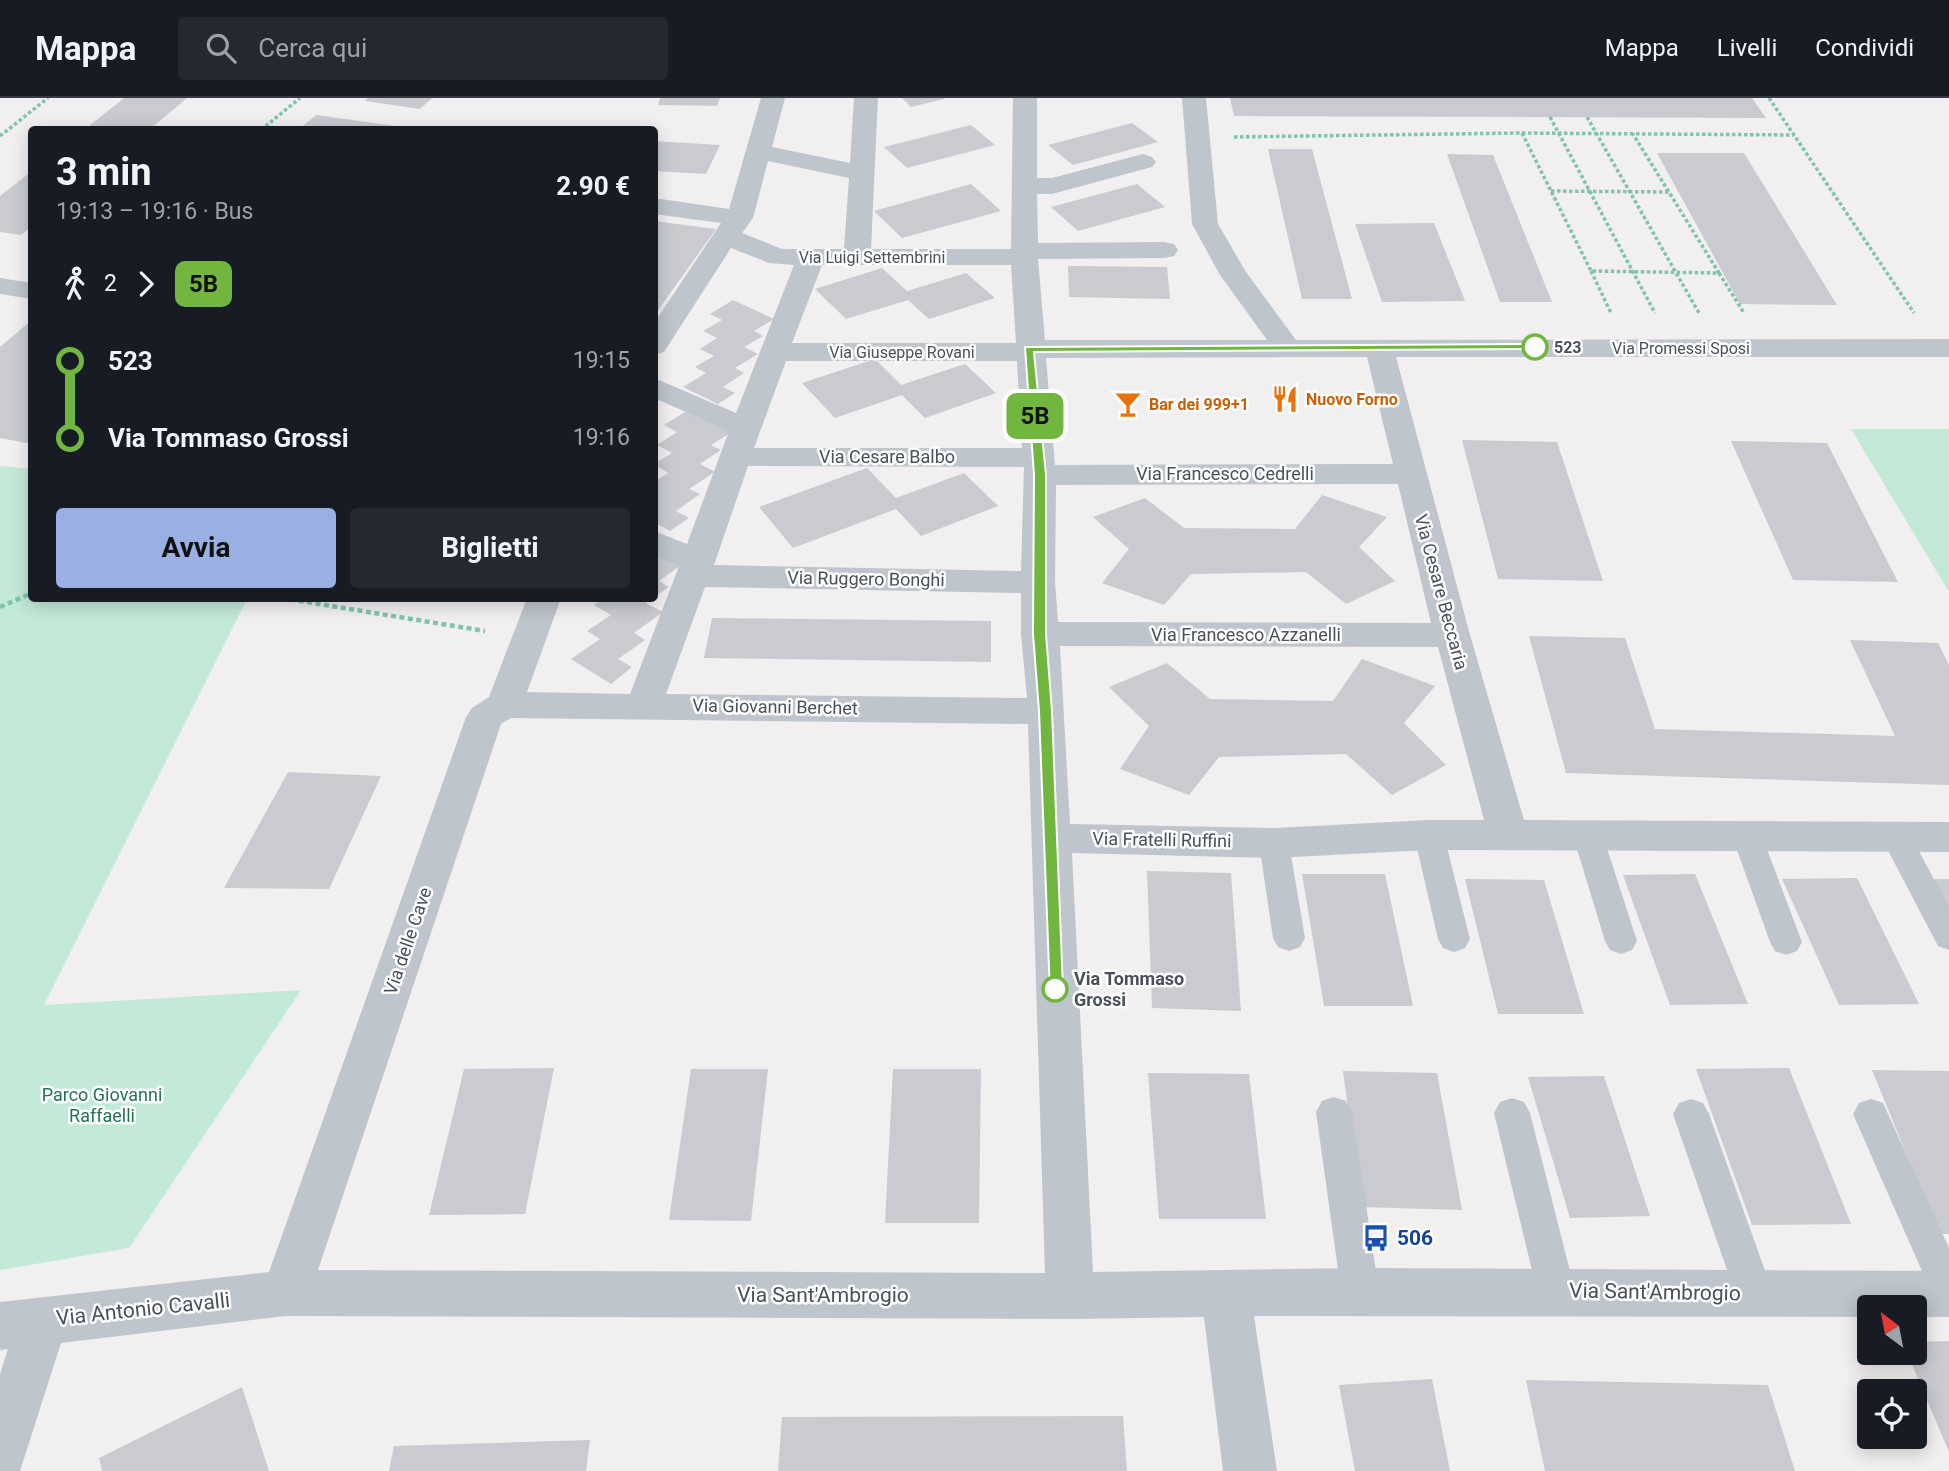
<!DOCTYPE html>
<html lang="it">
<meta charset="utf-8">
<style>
body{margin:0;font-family:Roboto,sans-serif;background:#242831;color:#f1f3f6;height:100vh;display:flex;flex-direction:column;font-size:26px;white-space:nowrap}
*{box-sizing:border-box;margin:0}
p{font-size:23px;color:#9ea1a6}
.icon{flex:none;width:38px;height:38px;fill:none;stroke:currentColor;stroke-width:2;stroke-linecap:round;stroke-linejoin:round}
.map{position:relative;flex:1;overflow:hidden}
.drawer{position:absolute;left:28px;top:28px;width:630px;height:476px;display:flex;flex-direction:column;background:#171b24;border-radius:7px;box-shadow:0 4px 18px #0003}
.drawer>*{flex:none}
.badge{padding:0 14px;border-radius:10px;font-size:24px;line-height:46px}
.needle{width:46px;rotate:328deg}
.controls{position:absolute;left:1857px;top:1197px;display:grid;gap:14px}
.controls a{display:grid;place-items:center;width:70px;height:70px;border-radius:7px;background:#171b24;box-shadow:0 4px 18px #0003;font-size:35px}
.map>.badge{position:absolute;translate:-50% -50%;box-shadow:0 0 0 4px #fff}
.legs{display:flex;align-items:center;gap:10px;height:77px;padding:0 28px;font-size:23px}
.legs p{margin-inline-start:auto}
.overview{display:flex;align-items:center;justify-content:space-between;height:119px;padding:0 28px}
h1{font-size:38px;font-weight:700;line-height:52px}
.primary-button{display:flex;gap:14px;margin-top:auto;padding:14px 28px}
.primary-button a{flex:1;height:80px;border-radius:7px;background:#9ab0e3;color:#111;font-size:28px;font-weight:700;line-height:80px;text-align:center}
.primary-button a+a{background:#242831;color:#f1f3f6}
ul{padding:0 28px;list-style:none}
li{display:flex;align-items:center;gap:24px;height:77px;font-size:26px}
li i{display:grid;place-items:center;width:10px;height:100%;margin:0 9px;background:currentColor}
li i::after{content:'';width:18px;height:18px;margin:-9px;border:5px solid;border-radius:50%;background:#171b24}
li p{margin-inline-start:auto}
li:first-child i{background:linear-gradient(#0000 50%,currentColor 0)}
li:last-child i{background:linear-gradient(currentColor 50%,#0000 0)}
header{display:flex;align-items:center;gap:42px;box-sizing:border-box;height:98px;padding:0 35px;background:#171b24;border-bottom:2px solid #363941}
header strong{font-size:33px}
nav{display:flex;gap:38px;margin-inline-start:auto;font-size:24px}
.search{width:490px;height:63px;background:#242831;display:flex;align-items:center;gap:18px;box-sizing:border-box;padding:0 24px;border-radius:7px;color:#9ea1a6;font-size:26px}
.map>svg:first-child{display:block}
.green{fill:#c3ead7}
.building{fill:#c9cbd1}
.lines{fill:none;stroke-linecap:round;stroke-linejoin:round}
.path-far1{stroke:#7fc4ab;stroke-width:3.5;stroke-dasharray:3.5 2.5;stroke-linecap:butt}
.path{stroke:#7fc4ab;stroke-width:4.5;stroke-dasharray:5 3.5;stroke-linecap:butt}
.lane{fill:#bfc5cc;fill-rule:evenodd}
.street{fill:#bfc5cc;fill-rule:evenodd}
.line-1{fill:#71b73f;stroke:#fff;stroke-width:2}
.stop-1-dot{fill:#fff;stroke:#71b73f;stroke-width:3.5}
.labels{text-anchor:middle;stroke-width:5;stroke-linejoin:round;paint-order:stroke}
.far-street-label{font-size:16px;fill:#49505a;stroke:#fff}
.far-stop-label{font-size:16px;font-weight:bold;fill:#49505a;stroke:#fff;text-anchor:start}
.far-food-label{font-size:16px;font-weight:bold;fill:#c56008;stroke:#fff;text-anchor:start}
.street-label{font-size:18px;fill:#49505a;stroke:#fff}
.stop-label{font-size:18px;font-weight:bold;fill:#49505a;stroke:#fff;text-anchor:start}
.park-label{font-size:18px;fill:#227355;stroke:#fff}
.near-transit-label{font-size:21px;font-weight:bold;fill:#164399;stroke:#fff;text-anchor:start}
.near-street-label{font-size:21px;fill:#49505a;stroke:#fff}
</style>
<header>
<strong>Mappa</strong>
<div class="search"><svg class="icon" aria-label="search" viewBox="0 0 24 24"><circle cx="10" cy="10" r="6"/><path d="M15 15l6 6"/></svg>Cerca qui</div>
<nav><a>Mappa</a><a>Livelli</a><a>Condividi</a></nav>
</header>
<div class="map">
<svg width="1949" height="1373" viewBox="0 0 1949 1373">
<rect width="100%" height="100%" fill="#f1efef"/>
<path class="green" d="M 1851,331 L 1949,331 L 1949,494 Z
M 0,368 L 31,371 L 32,500 L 247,501 L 44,907 L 301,892 L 129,1150 L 0,1172 Z"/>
<path class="building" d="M 124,0 L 187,0 L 149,32 L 84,32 Z
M 368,0 L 432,0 L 420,11 L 365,3 Z
M 660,0 L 720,0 L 717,8 L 658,7 Z
M 902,0 L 944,0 L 944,1 L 911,9 Z
M 1230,0 L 1752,0 L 1766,20 L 1234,18 Z
M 316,17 L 410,30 L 409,32 L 298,32 Z
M 1132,25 L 1158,44 L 1073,67 L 1048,47 Z
M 971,27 L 995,47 L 907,70 L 884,49 Z
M 654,43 L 720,47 L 706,76 L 654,73 Z
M 1268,51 L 1312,51 L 1352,201 L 1302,201 Z
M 1657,55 L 1744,55 L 1837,207 L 1740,206 Z
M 1447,56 L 1493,57 L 1552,204 L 1500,204 Z
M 32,73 L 32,128 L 21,137 L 0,134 L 0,98 Z
M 971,86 L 1001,113 L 902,140 L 874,113 Z
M 1137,86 L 1165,109 L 1078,133 L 1051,109 Z
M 654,123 L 716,131 L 654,218 Z
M 1434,125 L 1465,203 L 1382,204 L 1355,126 Z
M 1068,168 L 1167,169 L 1170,201 L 1069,199 Z
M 882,170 L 907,193 L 966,175 L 995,200 L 929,221 L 908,202 L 846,221 L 815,191 Z
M 733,202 L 774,221 L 754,233 L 763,238 L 744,249 L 758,256 L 735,270 L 744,275 L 723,289 L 735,295 L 718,306 L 683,289 L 706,275 L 695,269 L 714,258 L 700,251 L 717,240 L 703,233 L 722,222 L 710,216 Z
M 27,226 L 32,226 L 32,346 L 0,340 L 0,249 Z
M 875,261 L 901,287 L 965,266 L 996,295 L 925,320 L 902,297 L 835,320 L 802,285 Z
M 690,311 L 734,333 L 711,347 L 721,352 L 700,366 L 715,374 L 689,391 L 700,396 L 676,413 L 689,420 L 670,433 L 654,424 L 654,398 L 658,395 L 654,393 L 654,384 L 668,375 L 654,366 L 672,355 L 657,347 L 677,334 L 664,327 Z
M 1462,342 L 1557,344 L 1603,483 L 1498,481 Z
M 1731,343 L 1827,345 L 1898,484 L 1793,482 Z
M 867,370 L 896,400 L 964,375 L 998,408 L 921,438 L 896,411 L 793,450 L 759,409 Z
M 1322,397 L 1387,419 L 1359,449 L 1395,483 L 1346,506 L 1306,474 L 1191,476 L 1164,507 L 1102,485 L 1129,451 L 1093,419 L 1145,400 L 1184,430 L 1295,431 Z
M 654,449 L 684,465 L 659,483 L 669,489 L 654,499 Z
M 603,500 L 652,500 L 646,505 L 663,514 L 634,535 L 645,542 L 618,561 L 632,569 L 611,586 L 571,561 L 600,541 L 587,533 L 611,517 L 594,507 Z
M 712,520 L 991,523 L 991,564 L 704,560 Z
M 1529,538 L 1625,540 L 1655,631 L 1895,638 L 1850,542 L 1938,545 L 1949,567 L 1949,687 L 1566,675 Z
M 1362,561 L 1435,588 L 1404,625 L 1446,667 L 1392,697 L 1346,656 L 1219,659 L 1189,697 L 1120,671 L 1149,628 L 1109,589 L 1167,565 L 1210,601 L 1333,603 Z
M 288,674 L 381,678 L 329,791 L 224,790 Z
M 1147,773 L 1231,775 L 1241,913 L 1152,910 Z
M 1302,776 L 1385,776 L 1413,908 L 1324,908 Z
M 1695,776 L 1748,906 L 1670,907 L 1623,777 Z
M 1857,780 L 1919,906 L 1839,907 L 1782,781 Z
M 1465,781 L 1544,782 L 1584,916 L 1498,916 Z
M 1930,781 L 1949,781 L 1949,818 Z
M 554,970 L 525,1116 L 429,1117 L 464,971 Z
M 1789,970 L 1851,1126 L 1752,1127 L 1696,971 Z
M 691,971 L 768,971 L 751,1123 L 669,1122 Z
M 893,971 L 981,971 L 979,1125 L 885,1125 Z
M 1872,972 L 1949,973 L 1949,1136 L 1939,1136 Z
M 1343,973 L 1437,975 L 1462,1112 L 1361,1109 Z
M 1148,975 L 1249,976 L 1266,1121 L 1159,1121 Z
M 1604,978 L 1650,1118 L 1570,1120 L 1528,979 Z
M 1949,1243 L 1949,1354 L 1907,1255 L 1914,1255 L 1914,1244 Z
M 1432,1281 L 1450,1373 L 1355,1373 L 1339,1287 Z
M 1526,1282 L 1768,1287 L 1795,1373 L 1545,1373 Z
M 242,1289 L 269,1373 L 102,1373 L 99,1360 Z
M 1123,1318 L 1127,1373 L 778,1373 L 782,1319 Z
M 590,1342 L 586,1373 L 389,1373 L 394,1348 Z"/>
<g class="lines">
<path class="path-far1" d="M 1769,0 L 1914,215
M 1550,19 L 1655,215
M 1587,19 L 1699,215
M 261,32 L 300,0
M 1522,35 L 1591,173 L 1719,175 L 1633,36
M 0,38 L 48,0
M 1234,39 L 1522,35 L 1794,37
M 1551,93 L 1669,94
M 1591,173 L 1611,215
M 1719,175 L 1744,215"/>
<path class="path" d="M 282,500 L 485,533
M 0,509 L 32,495"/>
<path class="lane" d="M 1429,726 L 1440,729 L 1444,737 L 1470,841 L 1465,850 L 1454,854 L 1443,850 L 1438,841 L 1414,737 L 1418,729 Z
M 1588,726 L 1599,730 L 1603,738 L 1637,843 L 1632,852 L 1621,856 L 1610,852 L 1605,843 L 1573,738 L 1577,730 Z
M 1747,726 L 1758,730 L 1762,738 L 1802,844 L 1797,853 L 1786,857 L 1775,853 L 1770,844 L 1732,738 L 1736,730 Z
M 1896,727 L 1907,731 L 1949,809 L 1949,852 L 1938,848 L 1881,739 L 1885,731 Z
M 1274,733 L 1285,737 L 1289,745 L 1305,840 L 1300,849 L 1289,853 L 1278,849 L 1273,840 L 1259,745 L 1263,737 Z
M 1334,999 L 1346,1003 L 1352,1014 L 1379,1193 L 1373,1206 L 1360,1211 L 1347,1206 L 1341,1193 L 1316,1014 L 1322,1003 Z
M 1512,1000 L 1524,1004 L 1530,1015 L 1575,1193 L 1569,1206 L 1556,1211 L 1543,1206 L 1537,1193 L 1494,1015 L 1500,1004 Z
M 1691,1001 L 1703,1005 L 1709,1016 L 1773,1195 L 1767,1208 L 1754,1213 L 1741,1208 L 1735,1195 L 1673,1016 L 1679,1005 Z
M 1871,1001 L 1883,1005 L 1949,1150 L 1949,1210 L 1936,1205 L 1853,1016 L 1859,1005 Z"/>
<path class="street" d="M 761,0 L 785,0 L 772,49 L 850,65 L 854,0 L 878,0 L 871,151 L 1011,151 L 1013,0 L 1037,0 L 1037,80 L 1052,80 L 1143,56 L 1152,59 L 1156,64 L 1152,69 L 1052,96 L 1037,96 L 1038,145 L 1164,144 L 1174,146 L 1178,152 L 1174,158 L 1164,160 L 1038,161 L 1045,242 L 1267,242 L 1220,177 L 1192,126 L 1182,0 L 1206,0 L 1218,126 L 1246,174 L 1296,242 L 1949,241 L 1949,259 L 1396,259 L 1470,537 L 1524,722 L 1949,724 L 1949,754 L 1429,752 L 1274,760 L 1072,755 L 1093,1174 L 1360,1170 L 1949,1173 L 1949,1219 L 1914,1219 L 1914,1209 L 1869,1209 L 1869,1219 L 1254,1218 L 1277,1373 L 1223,1373 L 1204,1219 L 1070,1221 L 286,1218 L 61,1245 L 20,1373 L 0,1373 L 0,1276 L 8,1251 L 0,1252 L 0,1204 L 269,1174 L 466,619 L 472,610 L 489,599 L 527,500 L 561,500 L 527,594 L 630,596 L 679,468 L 654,457 L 654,433 L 687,446 L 729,333 L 654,300 L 654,280 L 736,315 L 794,167 L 769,165 L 731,150 L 664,254 L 654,257 L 654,225 L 721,125 L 654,116 L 654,100 L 729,111 ZM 768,63 L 849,80 L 844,151 L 782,151 L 742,135 L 753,120 ZM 822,167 L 1011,167 L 1016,245 L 792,245 ZM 1367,259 L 1393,366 L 1055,367 L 1046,260 ZM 786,263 L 1017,263 L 1022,350 L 754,350 ZM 748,368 L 1024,369 L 1021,473 L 714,467 ZM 1398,386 L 1431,525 L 1058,524 L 1055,484 L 1056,387 ZM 705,489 L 1021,495 L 1021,536 L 1027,600 L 666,596 ZM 1060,548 L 1438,549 L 1484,722 L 1429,722 L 1274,730 L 1070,726 ZM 511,620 L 1028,626 L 1045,1175 L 318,1172 L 501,626 Z
M 0,180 L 32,185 L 32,201 L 0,196 Z"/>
</g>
<path class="line-1" d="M 1535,246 L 1539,247 L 1539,251 L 1034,254 L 1046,377 L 1046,536 L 1052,613 L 1063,891 L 1061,896 L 1050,896 L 1039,613 L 1033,536 L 1034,377 L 1025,249 Z"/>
<defs>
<symbol id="restaurant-bare" viewBox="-9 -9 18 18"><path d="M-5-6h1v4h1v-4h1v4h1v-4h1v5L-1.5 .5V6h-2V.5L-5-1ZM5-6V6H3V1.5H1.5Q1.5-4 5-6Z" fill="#e8710a" stroke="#fff" stroke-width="2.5" paint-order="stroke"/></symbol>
<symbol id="bar-bare" viewBox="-9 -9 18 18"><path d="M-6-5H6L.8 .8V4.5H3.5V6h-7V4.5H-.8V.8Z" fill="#e8710a" stroke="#fff" stroke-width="2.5" paint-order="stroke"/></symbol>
<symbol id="bus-bare" viewBox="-9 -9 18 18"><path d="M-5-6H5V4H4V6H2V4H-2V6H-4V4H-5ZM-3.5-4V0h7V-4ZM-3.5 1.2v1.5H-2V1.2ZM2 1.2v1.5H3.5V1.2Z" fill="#1a4fb4" stroke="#fff" stroke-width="2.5" paint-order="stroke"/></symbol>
</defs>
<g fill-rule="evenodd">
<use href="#restaurant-bare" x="1266" y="282" width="38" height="38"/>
<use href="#bar-bare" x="1109" y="287" width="38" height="38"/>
<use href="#bus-bare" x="1357" y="1121" width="38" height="38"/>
</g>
<g class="stop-1-dot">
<circle cx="1535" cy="249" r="12"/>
<circle cx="1055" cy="891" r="12"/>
</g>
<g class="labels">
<g class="far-street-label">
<text x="872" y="165">Via Luigi Settembrini</text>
<text x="1681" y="256">Via Promessi Sposi</text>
<text x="902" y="260">Via Giuseppe Rovani</text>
</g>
<g class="far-stop-label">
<text x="1554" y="255">523</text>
</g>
<g class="far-food-label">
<text x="1306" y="307">Nuovo Forno</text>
<text x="1149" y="312">Bar dei 999+1</text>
</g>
<g class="street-label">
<text x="887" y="365">Via Cesare Balbo</text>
<text x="1225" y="382">Via Francesco Cedrelli</text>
<text transform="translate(866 481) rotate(1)" y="6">Via Ruggero Bonghi</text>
<text transform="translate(1441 494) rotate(75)" y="6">Via Cesare Beccaria</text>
<text x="1246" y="543">Via Francesco Azzanelli</text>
<text transform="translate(775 609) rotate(1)" y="6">Via Giovanni Berchet</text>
<text transform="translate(1162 742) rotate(1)" y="6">Via Fratelli Ruffini</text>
<text transform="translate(408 843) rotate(-71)" y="6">Via delle Cave</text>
</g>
<g class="stop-label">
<text x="1074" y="887">Via Tommaso<tspan x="1074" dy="21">Grossi</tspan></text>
</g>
<g class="park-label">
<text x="102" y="1003">Parco Giovanni<tspan x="102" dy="21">Raffaelli</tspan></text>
</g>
<g class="near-transit-label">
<text x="1397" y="1147">506</text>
</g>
<g class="near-street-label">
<text transform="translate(1655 1194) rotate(1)" y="7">Via Sant'Ambrogio</text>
<text x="823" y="1204">Via Sant'Ambrogio</text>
<text transform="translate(143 1211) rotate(-6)" y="7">Via Antonio Cavalli</text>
</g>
</g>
</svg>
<div class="controls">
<a><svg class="needle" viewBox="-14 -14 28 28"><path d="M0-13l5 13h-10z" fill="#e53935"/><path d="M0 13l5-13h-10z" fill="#9ea1a6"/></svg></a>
<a><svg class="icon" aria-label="locate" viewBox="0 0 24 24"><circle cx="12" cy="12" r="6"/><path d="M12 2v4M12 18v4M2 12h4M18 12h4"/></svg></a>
</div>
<b class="badge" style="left:1035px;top:318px;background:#71b73f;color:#111">5B</b>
<section class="drawer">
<div class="overview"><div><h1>3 min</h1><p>19:13 – 19:16 · Bus</p></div><b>2.90 €</b></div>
<div class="legs"><svg class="icon" aria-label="walk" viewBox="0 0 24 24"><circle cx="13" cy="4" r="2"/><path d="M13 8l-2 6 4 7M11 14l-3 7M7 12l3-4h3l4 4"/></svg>2<svg class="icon" aria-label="forward" viewBox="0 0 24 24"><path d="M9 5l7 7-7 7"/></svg><b class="badge" style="background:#71b73f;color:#111">5B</b></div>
<ul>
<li><i style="color:#71b73f"></i><b>523</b><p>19:15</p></li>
<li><i style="color:#71b73f"></i><b>Via Tommaso Grossi</b><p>19:16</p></li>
</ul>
<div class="primary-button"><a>Avvia</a><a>Biglietti</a></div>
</section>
</div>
